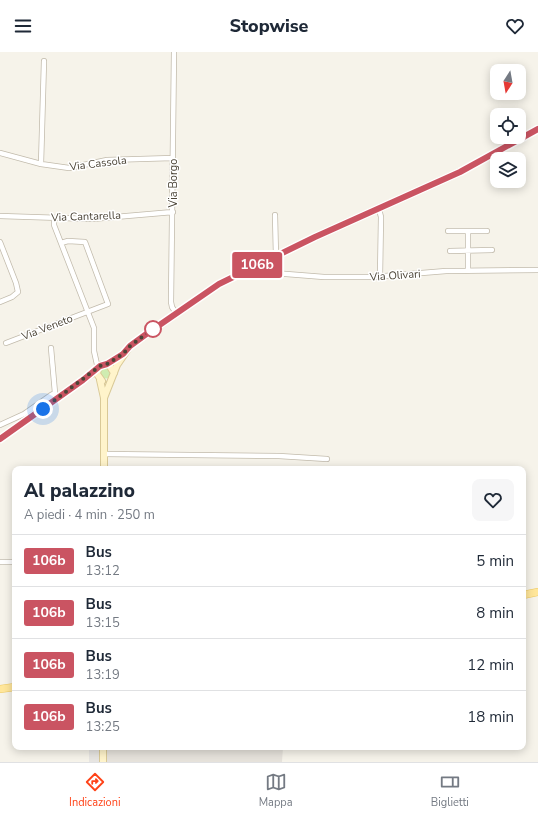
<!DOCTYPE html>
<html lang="it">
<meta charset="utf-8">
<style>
body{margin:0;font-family:"Nunito Sans",sans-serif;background:#f6f6f7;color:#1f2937;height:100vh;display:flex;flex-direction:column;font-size:15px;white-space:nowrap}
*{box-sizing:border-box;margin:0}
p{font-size:13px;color:#747a83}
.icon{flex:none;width:22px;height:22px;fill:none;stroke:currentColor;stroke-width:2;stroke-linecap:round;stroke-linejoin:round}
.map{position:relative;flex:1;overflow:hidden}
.sheet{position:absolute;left:12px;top:414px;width:514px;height:284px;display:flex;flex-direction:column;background:#fff;border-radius:8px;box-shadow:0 2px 10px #0003}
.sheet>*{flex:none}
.badge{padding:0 8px;border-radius:3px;font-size:14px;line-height:26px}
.needle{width:26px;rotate:191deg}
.tools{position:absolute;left:490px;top:12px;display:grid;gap:8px}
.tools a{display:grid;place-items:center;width:36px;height:36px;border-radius:8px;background:#fff;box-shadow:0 2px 10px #0003;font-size:20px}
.you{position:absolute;width:20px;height:20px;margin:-10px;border:3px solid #fff;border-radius:50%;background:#1a73e8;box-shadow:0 0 0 6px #1a73e833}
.map>.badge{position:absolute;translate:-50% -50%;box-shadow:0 0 0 2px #fff}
.round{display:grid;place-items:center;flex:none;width:42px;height:42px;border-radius:8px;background:#f6f6f7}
.overview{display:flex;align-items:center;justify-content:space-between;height:68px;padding:0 12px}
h1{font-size:19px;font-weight:800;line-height:30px}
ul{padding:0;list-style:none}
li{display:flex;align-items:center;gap:12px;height:52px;padding:0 12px;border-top:1px solid #e0e1e3}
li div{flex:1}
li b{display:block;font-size:15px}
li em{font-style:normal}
li .badge{min-width:44px;font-weight:700;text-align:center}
header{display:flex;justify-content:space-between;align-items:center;height:52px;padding:0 12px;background:#fff;font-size:18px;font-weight:800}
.tabs{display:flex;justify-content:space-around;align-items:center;height:56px;border-top:1px solid #e0e1e3;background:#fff;font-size:11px;color:#747a83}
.tabs a{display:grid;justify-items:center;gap:2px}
.tabs .current{color:#ff4318}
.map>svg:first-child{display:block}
.industrial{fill:#e6e2db}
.green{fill:#cfecb1}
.parking{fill:#e7e5e2}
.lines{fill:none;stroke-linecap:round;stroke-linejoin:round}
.street-casing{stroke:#c2bbac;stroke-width:6}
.secondary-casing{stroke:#d9c997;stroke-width:8}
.primary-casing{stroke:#ecc862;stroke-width:8}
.street{stroke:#fff;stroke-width:4.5}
.secondary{stroke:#fff4cb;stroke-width:6}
.primary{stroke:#ffe69a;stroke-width:7}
.line-casing{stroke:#fff;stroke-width:9}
.line{stroke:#ca5462;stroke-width:6}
.walk{stroke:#4b4437;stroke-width:4;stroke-dasharray:0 7.2}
.stop-dot{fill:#fff;stroke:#ca5462;stroke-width:2}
.labels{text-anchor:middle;stroke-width:3;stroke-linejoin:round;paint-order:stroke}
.street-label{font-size:11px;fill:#4b4437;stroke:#fff}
</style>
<header><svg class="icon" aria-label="menu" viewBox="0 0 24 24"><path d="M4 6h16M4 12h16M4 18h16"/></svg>Stopwise<svg class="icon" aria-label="heart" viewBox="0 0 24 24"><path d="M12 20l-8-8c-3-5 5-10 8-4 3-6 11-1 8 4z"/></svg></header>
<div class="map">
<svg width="538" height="710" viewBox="0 0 538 710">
<rect width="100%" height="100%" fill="#f6f3ea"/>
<path class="industrial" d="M 106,695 L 283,695 L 282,710 L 106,710 Z"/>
<path class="green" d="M100.5 321a5.5 5.5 0 1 1 11 0a5.5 5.5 0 1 1-11 0Z"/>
<path class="parking" d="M 89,695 L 100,695 L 101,710 L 89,710 Z"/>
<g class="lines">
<defs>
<path id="street" d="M 174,0 L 171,250 L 172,255 L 176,261
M 0,101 L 41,112 L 69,116 L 107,108 L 173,106
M 41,112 L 44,9
M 379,157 L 381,165 L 380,225
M 275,163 L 276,204
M 0,164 L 92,167 L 173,160
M 54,166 L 54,173 L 94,276 L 94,299 L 98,317
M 448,179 L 487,179
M 468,179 L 468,218
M 0,190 L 16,231 L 18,240 L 12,245 L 0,250
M 450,199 L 492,198
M 255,214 L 261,220 L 324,225 L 373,225 L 446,219 L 538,218
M 6,291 L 108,252 L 85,190 L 68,189 L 61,191
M 51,296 L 55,341
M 0,373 L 24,362 L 51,343 L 55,341 L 58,346
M 104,402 L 279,404 L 327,407
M 0,510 L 15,510"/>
<path id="secondary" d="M 107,312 L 123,302
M 100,328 L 104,346 L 104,417
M 102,329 L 97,322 L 98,317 L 101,313 L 109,313 L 114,321
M 104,346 L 117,313 L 130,294 L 219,232 L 315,185 L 460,120 L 538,77
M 0,387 L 97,318
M 103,695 L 103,710"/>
<path id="primary" d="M 523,543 L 538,540
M 0,637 L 15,635"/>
</defs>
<use href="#street" class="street-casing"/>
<use href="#secondary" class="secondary-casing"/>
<use href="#primary" class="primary-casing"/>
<use href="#street" class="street"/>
<use href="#secondary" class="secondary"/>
<use href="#primary" class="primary"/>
</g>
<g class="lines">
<defs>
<path id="line" d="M 0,387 L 83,328 L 100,314 L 107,312 L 123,302 L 130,294 L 145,283 L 219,232 L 315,185 L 460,120 L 538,77"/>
</defs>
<use href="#line" class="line-casing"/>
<use href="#line" class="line"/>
<path class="walk" d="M 43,357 L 100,314 L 107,312 L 123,302 L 130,294 L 153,277"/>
</g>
<circle class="stop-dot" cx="153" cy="277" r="8"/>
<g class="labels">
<g class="street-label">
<text transform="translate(98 111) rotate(-7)" y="4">Via Cassola</text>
<text transform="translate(173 131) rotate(-90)" y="4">Via Borgo</text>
<text transform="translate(86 164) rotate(-2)" y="4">Via Cantarella</text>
<text transform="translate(395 223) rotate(-4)" y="4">Via Olivari</text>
<text transform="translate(47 275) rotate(-21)" y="4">Via Veneto</text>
</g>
</g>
</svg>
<div class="tools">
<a><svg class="needle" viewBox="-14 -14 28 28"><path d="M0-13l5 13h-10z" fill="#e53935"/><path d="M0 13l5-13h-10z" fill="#747a83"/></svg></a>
<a><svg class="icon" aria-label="locate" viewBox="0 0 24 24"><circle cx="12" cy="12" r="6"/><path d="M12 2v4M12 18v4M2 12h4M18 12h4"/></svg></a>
<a><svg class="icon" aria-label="layers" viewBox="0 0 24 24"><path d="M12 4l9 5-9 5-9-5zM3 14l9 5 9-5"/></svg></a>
</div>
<div class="you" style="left:43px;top:357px"></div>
<b class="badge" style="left:257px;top:213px;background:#ca5462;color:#fff">106b</b>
<section class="sheet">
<div class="overview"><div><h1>Al palazzino</h1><p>A piedi · 4 min · 250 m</p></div><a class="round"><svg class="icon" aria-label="heart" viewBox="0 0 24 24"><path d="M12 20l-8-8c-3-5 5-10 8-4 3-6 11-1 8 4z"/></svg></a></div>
<ul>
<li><span class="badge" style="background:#ca5462;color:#fff">106b</span><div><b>Bus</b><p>13:12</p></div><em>5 min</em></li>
<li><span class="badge" style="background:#ca5462;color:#fff">106b</span><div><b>Bus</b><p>13:15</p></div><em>8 min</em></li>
<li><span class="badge" style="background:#ca5462;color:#fff">106b</span><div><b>Bus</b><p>13:19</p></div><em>12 min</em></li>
<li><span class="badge" style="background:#ca5462;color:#fff">106b</span><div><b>Bus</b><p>13:25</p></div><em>18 min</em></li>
</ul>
</section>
</div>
<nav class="tabs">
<a class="current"><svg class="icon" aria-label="directions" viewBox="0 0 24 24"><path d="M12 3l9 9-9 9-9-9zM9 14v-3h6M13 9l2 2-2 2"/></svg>Indicazioni</a>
<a><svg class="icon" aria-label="map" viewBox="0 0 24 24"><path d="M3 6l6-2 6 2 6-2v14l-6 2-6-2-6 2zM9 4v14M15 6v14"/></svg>Mappa</a>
<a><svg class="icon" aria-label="tickets" viewBox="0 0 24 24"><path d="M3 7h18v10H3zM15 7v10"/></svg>Biglietti</a>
</nav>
